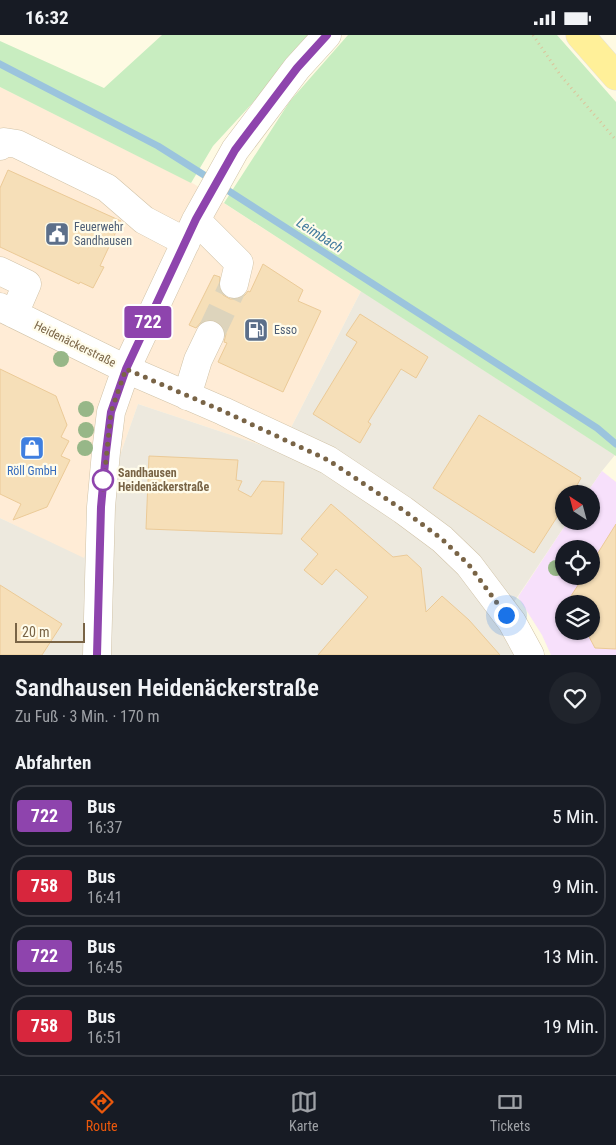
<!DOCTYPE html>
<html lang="de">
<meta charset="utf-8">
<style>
body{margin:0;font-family:"Roboto Condensed",sans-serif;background:#20242c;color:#f1f3f6;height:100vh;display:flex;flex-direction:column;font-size:19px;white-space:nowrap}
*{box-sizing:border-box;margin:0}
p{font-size:16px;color:#9ea1a6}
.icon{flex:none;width:28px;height:28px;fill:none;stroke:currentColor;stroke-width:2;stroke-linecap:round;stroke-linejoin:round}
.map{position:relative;height:620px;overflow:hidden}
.panel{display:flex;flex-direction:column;background:#171b24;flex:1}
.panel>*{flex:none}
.badge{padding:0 10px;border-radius:4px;font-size:18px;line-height:32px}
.needle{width:32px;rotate:324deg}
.controls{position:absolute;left:555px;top:450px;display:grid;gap:10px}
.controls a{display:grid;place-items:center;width:45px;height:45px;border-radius:50%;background:#171b24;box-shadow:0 1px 4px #0004;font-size:25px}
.scale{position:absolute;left:15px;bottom:12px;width:70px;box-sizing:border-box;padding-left:5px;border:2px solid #796446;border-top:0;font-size:14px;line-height:18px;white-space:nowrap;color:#796446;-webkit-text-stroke:4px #fffceb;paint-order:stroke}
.you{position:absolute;width:25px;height:25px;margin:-12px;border:4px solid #fff;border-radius:50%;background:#1a73e8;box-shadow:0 0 0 8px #1a73e833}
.map>.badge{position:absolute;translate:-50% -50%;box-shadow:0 0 0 2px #fff}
h2{padding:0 15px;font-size:19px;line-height:45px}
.round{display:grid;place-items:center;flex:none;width:52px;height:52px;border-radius:26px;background:#20242c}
.head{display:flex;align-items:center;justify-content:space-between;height:85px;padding:0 15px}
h1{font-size:24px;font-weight:600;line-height:38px}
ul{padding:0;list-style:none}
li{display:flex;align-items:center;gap:15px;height:62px;margin:0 10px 8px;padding:0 5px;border:2px solid #363941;border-radius:20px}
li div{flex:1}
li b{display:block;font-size:19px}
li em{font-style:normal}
li .badge{min-width:55px;font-weight:700;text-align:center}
.status{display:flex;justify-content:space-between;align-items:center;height:35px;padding:0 25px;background:#171b24;direction:ltr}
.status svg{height:14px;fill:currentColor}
.tab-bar{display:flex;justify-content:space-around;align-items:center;height:70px;border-top:1px solid #363941;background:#171b24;font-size:14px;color:#9ea1a6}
.tab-bar a{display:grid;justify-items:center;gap:2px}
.tab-bar .selected{color:#ea580c}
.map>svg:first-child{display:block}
.commercial{fill:#ffecd6}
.industrial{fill:#ede9de}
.education{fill:#f7e0fb;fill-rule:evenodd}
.green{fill:#c8edc0}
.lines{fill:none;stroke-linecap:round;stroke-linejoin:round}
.stream{stroke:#9bc4dd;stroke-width:7}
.building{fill:#f6dfb8;stroke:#ebca97}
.minor-tunnel{stroke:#ddd4bc;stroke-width:28;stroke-dasharray:28 14;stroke-linecap:butt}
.minor-casing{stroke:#d1c3a8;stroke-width:29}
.major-casing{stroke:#e4e0da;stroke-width:29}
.path{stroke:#dcc39b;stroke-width:3;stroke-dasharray:1 4;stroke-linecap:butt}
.minor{stroke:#fff;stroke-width:28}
.major{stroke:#fff099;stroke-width:28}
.tree{fill:#97b788}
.line-casing{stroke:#fff;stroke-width:11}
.line{stroke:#8e44ad;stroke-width:8}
.walk{stroke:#796446;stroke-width:5;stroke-dasharray:0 9}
.stop-dot{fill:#fff;stroke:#8e44ad;stroke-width:2.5}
.labels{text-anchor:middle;stroke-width:4.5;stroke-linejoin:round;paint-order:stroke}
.service-label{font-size:12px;fill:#4e5e75;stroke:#fffceb;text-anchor:start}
.street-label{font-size:12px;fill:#796446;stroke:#fffceb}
.shop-label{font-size:12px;fill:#366cbe;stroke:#fffceb}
.stop-label{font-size:12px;font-weight:bold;fill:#796446;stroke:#fffceb;text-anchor:start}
.water-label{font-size:14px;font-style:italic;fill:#427a9e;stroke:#fffceb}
</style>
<div class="status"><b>16:32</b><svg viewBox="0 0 49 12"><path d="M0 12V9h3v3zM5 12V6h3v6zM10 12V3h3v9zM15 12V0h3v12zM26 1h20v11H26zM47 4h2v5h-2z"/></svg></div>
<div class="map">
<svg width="616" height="620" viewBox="0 0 616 620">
<rect width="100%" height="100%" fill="#fefae3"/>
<path class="commercial" d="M 0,52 L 194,149 L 361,256 L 279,416 L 138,369 L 84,524 L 0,483 Z"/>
<path class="industrial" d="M 361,256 L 615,420 L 602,436 L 586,459 L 564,459 L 564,486 L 568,486 L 506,579 L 530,620 L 0,620 L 0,483 L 84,523 L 138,369 L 279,416 Z"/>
<path class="education" d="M 602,436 L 616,447 L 616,620 L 551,620 L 542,600 L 518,562 L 568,486 L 591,486 L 591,459 L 586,459 ZM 564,514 L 591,514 L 591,541 L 564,541 ZM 564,569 L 591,569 L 591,596 L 564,596 Z"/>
<path class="green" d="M 162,0 L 315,0 L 213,111 L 191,148 L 0,52 L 0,6 L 104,53 Z
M 348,0 L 557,0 L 616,67 L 616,421 L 224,168 L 290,66 Z"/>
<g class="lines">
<path class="stream" d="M 0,29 L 158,111 L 212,145
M 221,151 L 597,393 L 616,409"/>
</g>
<path class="building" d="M 8,135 L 121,186 L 100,231 L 104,232 L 93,253 L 80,247 L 79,249 L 0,212 L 0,153 Z
M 263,229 L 303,255 L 298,266 L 321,276 L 283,357 L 218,327 L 227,308 L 224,307 L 226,299 L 223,292 L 217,286 L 208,285 L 201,287 L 196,293 L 189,290 L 214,240 L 220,242 L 219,253 L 223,260 L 230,264 L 238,264 L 245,260 L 248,256 L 250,257 Z
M 360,279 L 428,322 L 416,343 L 401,334 L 368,387 L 371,389 L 360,408 L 313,379 L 357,307 L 346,300 Z
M 0,334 L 56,361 L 67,390 L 61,402 L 69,406 L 61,421 L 70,425 L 47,472 L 13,485 L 21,469 L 0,459 Z
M 479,380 L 581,443 L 572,459 L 564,459 L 564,471 L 534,518 L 433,453 Z
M 149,421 L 238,425 L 236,445 L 242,446 L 238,455 L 251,462 L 262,446 L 284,447 L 282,499 L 146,494 Z
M 331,469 L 393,522 L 407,520 L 421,533 L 426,577 L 442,561 L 469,585 L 500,620 L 318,620 L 368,562 L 336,534 L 322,550 L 304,535 L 318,519 L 301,504 Z
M 616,489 L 616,614 L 595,613 L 586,596 L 591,596 L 591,569 L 572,569 L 569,564 L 584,541 L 591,541 L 591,529 Z
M 0,550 L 62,589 L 42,620 L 0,620 Z"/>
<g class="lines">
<path class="minor-tunnel" d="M 210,300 L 234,249"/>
<defs>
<path id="minor" d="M 0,111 L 4,107 L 17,109 L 107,153 L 144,185 L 186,207
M 196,185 L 239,228 L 234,249
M 0,236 L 27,249 L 14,279
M 0,272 L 126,334 L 223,376 L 328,425 L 403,475 L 442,504 L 469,530 L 512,587 L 530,620
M 187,361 L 198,325 L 210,300
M 97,620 L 101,472 L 106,417 L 111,377 L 126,334 L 196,185 L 235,115 L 297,33 L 327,0"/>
<path id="major" d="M 580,0 L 616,41"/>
</defs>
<use href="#minor" class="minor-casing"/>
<use href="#major" class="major-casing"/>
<path class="path" d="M 533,0 L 561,41 L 616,105"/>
<use href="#minor" class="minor"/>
<use href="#major" class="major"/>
</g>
<g class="tree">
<circle cx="61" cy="324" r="8"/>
<circle cx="86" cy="374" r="8"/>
<circle cx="86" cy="395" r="8"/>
<circle cx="85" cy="413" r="8"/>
<circle cx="556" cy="533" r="8"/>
</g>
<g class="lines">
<defs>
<path id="line" d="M 97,620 L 101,472 L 106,417 L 111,377 L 126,334 L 196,184 L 235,115 L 297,33 L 327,0"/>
</defs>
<use href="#line" class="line-casing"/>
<use href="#line" class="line"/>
<path class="walk" d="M 103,445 L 103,454 L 111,377 L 126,334 L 223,376 L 328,425 L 403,475 L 442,504 L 469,530 L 506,580"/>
</g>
<defs>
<symbol id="civic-square" viewBox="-11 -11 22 22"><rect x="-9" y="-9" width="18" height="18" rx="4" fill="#5c6f8a" stroke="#fffceb"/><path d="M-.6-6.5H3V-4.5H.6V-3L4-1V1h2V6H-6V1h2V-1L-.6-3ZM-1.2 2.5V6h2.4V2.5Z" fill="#fff"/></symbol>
<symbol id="fuel-square" viewBox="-11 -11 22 22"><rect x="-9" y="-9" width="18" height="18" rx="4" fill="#5c6f8a" stroke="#fffceb"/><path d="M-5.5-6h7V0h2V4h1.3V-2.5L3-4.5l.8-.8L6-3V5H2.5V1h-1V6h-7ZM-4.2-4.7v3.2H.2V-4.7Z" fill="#fff"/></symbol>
<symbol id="shop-square" viewBox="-11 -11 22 22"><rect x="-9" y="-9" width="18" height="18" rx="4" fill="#3f7fe0" stroke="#fffceb"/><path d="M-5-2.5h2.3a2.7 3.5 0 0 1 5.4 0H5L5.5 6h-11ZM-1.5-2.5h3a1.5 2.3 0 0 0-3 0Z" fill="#fff"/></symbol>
</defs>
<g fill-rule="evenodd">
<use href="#civic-square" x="43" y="185" width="28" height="28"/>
<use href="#fuel-square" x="242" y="281" width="28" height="28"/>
<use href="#shop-square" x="18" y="399" width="28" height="28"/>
</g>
<circle class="stop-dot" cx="103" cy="445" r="10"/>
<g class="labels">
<g class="service-label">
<text x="74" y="196">Feuerwehr<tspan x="74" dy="14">Sandhausen</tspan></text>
<text x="274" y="299">Esso</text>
</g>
<g class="street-label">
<text transform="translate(75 309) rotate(26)" y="4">Heidenäckerstraße</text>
</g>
<g class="shop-label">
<text x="32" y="440">Röll GmbH</text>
</g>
<g class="stop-label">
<text x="118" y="442">Sandhausen<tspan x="118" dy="14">Heidenäckerstraße</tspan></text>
</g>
<g class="water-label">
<text transform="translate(320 200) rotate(33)" y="5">Leimbach</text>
</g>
</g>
</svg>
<div class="controls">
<a><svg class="needle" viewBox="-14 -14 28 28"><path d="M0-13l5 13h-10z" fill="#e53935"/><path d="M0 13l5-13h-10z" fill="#9ea1a6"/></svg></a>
<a><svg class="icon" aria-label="locate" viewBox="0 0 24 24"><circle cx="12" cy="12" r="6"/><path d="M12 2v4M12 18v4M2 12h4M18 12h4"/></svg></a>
<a><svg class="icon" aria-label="layers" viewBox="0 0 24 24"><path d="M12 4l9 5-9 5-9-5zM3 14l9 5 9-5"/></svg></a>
</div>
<div class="scale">20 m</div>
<div class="you" style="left:506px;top:580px"></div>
<b class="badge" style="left:148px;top:287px;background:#8e44ad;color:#fff">722</b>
</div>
<section class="panel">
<div class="head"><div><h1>Sandhausen Heidenäckerstraße</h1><p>Zu Fuß · 3 Min. · 170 m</p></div><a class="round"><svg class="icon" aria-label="heart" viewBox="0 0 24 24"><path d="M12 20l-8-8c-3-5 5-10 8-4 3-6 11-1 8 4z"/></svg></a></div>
<h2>Abfahrten</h2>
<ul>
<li><span class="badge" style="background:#8e44ad;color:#fff">722</span><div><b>Bus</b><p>16:37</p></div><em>5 Min.</em></li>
<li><span class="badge" style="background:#d7263d;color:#fff">758</span><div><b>Bus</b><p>16:41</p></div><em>9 Min.</em></li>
<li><span class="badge" style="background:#8e44ad;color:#fff">722</span><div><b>Bus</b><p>16:45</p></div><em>13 Min.</em></li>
<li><span class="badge" style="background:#d7263d;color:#fff">758</span><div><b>Bus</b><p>16:51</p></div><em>19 Min.</em></li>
</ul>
</section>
<nav class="tab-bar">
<a class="selected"><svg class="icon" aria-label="directions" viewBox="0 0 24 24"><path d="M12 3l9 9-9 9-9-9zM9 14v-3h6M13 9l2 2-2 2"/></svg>Route</a>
<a><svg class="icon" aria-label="map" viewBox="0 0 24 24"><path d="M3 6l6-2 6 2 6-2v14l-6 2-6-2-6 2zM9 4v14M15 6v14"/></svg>Karte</a>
<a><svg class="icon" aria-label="tickets" viewBox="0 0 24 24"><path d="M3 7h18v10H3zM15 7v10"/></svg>Tickets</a>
</nav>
